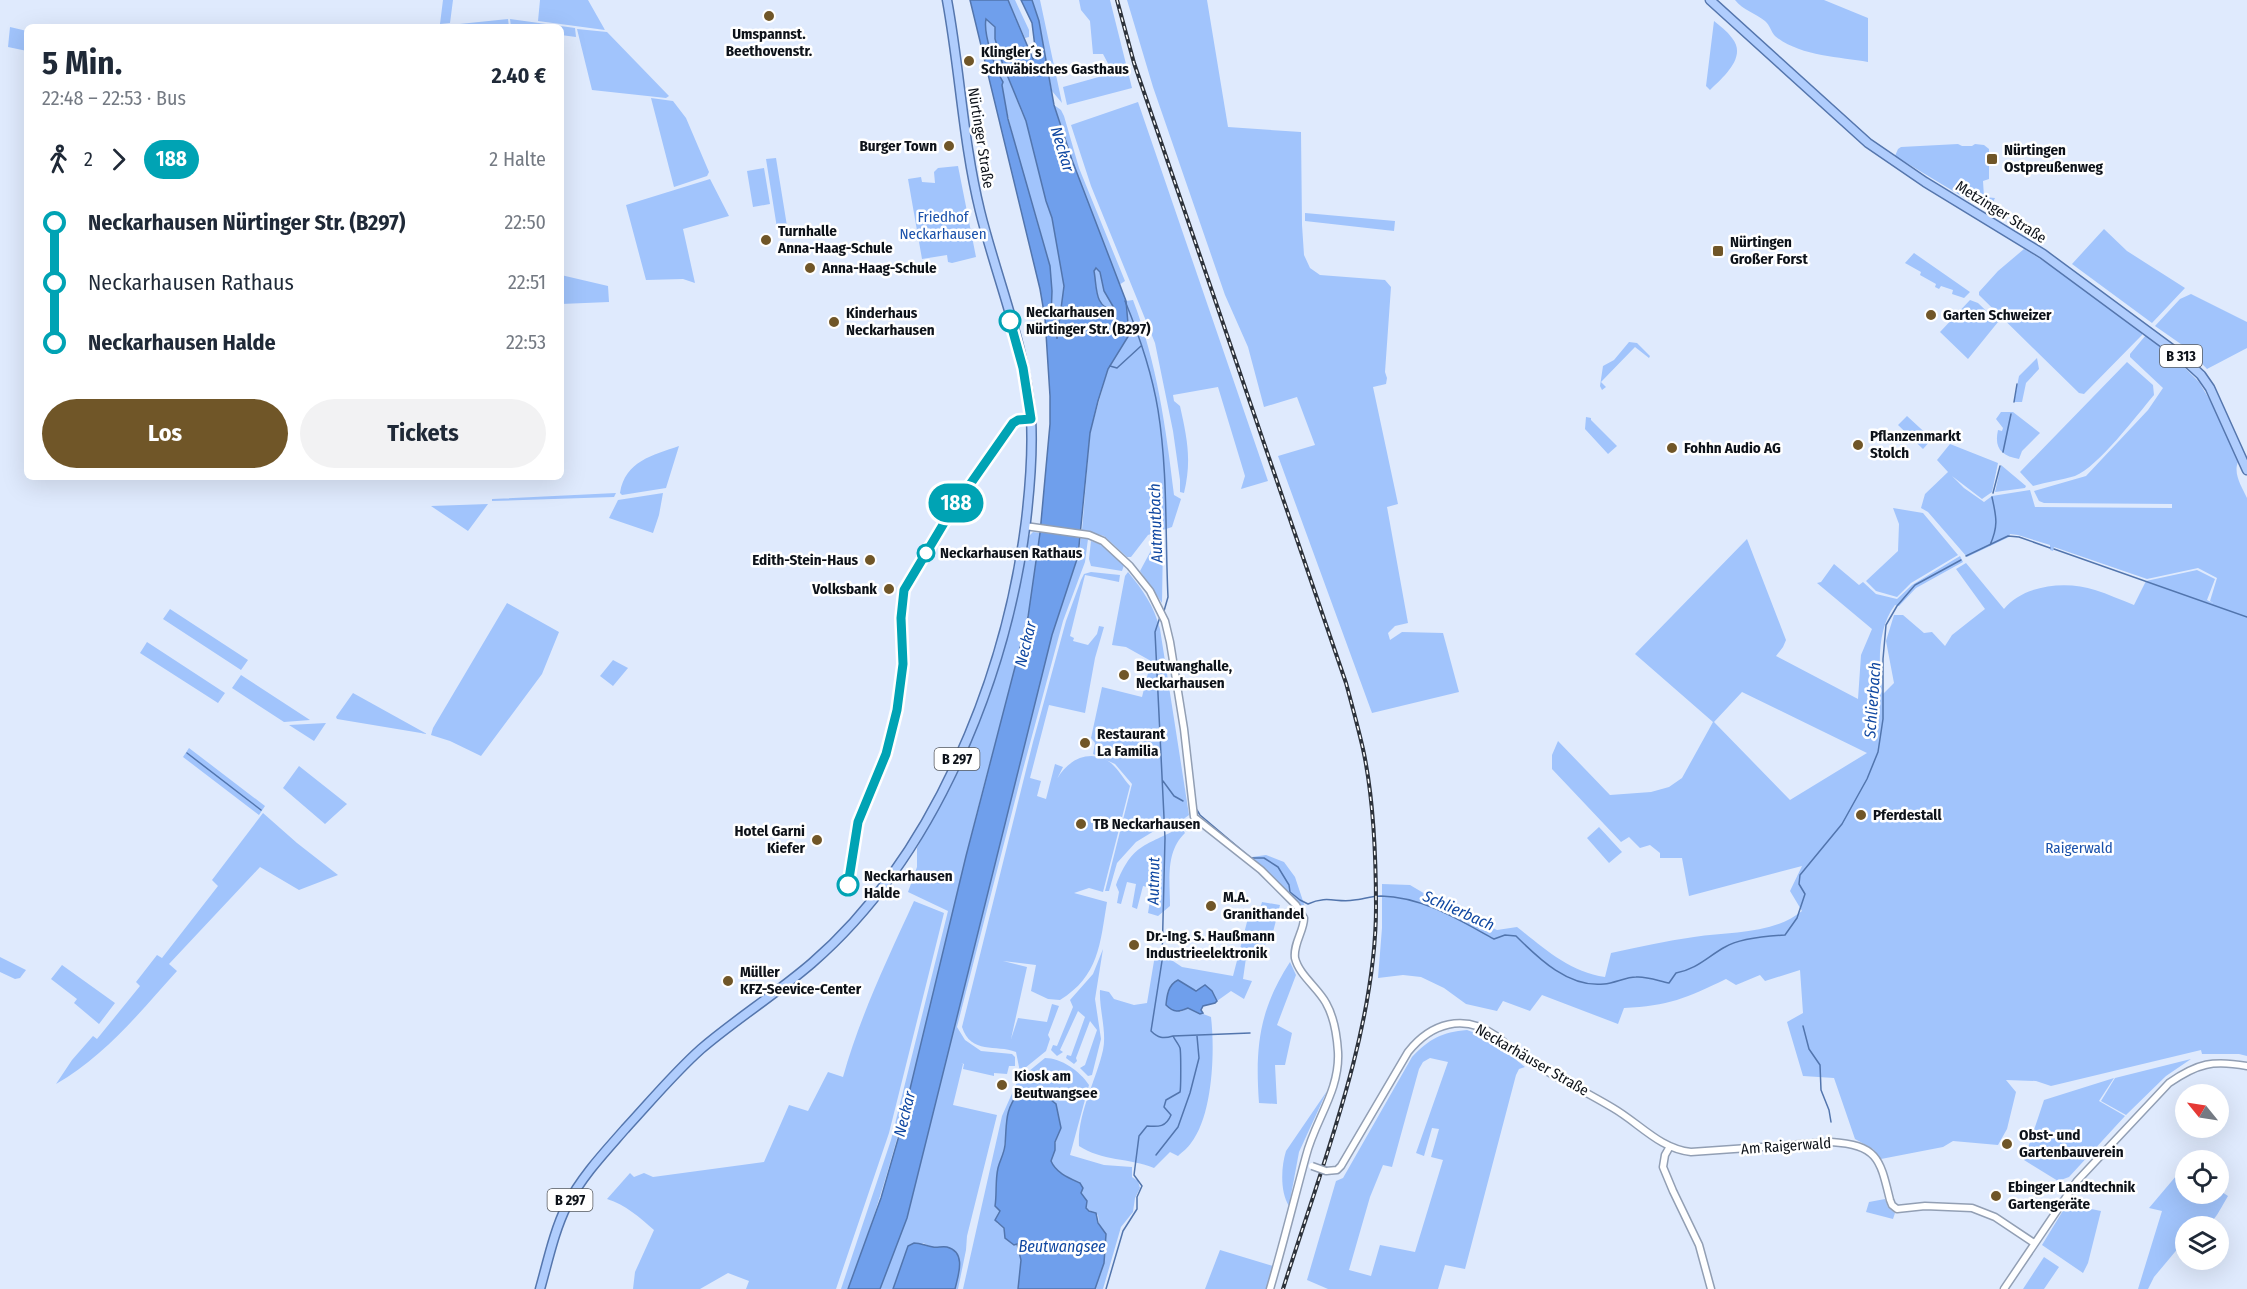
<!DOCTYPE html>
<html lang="de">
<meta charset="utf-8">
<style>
body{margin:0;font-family:"Fira Sans Condensed",sans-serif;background:#f2f2f3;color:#1f2937;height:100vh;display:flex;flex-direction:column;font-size:22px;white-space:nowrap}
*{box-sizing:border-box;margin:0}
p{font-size:20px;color:#747a83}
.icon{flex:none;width:33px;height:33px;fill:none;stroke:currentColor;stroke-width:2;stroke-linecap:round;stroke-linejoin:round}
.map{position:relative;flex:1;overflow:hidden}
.drawer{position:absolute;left:24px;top:24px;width:540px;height:456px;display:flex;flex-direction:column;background:#fff;border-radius:9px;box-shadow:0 6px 24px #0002}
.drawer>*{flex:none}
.badge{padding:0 12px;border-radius:20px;font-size:21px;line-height:39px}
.needle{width:39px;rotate:300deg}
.controls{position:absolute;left:2175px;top:1084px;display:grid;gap:12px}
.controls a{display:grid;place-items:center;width:54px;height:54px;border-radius:50%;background:#fff;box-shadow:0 6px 24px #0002;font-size:30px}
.map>.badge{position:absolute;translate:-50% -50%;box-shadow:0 0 0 3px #fff}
.legs{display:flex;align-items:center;gap:9px;height:66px;padding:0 18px;font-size:20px}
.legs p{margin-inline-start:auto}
.overview{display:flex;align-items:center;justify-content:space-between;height:102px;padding:0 18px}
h1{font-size:33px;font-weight:700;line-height:45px}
.button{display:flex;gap:12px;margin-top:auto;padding:12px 18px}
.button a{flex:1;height:69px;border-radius:36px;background:#705628;color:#fff;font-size:24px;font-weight:700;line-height:69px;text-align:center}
.button a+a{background:#f2f2f3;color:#1f2937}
ul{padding:0 18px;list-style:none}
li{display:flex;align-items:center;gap:21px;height:60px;font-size:22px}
li i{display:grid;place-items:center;width:9px;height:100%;margin:0 8px;background:currentColor}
li i::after{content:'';width:15px;height:15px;margin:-8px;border:4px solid;border-radius:50%;background:#fff}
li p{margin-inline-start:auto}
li:first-child i{background:linear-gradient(#0000 50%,currentColor 0)}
li:last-child i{background:linear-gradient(currentColor 50%,#0000 0)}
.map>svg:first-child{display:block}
.green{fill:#a1c4fc;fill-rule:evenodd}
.water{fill:#6f9fec;stroke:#5275ad;stroke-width:1.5;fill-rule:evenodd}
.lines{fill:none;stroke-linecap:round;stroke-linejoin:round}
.stream{stroke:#5275ad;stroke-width:1.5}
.minor-casing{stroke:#929fb4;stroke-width:9}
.major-casing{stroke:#5576ad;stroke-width:11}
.minor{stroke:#fff;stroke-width:6}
.major{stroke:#b0cdfd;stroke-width:8}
.rail-casing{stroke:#2d333c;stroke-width:4}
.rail{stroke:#fff;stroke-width:1.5;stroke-dasharray:4.5;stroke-linecap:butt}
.minor-bridge-casing{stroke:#929fb4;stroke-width:9;stroke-linecap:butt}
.minor-bridge{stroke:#fff;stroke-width:6}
.line-1-casing{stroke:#fff;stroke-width:14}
.line-1{stroke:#00a3b4;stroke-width:9}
.poi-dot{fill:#705628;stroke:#fff;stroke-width:2}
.stop-1-dot{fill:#fff;stroke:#00a3b4;stroke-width:3}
.labels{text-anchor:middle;stroke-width:5;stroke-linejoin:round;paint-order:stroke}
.shield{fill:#fff;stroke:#56595e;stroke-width:1.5}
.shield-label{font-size:14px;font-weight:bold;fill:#0d1219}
.poi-label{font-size:15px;font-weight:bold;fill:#0d1219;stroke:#fff;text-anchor:start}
.street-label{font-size:15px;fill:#0d1219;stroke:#fff}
.park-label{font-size:15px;fill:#1a51ab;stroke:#fff}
.stop-label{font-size:15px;font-weight:bold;fill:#0d1219;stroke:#fff;text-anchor:start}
.water-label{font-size:16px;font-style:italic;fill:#1048a2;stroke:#fff}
</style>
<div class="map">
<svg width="2247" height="1289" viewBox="0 0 2247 1289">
<rect width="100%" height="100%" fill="#dfeafd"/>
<path class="green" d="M 443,0 L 453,0 L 450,23 L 440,24 Z
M 540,0 L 588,0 L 605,30 L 538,21 Z
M 1008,0 L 1015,0 L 1029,30 L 1029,37 L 1025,38 Z
M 1032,0 L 1040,0 L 1062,103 L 1052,91 L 1039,21 Z
M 1079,0 L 1110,0 L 1132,88 L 1067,105 L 1063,87 L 1113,73 L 1103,54 L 1093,54 L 1090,21 L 1081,10 Z
M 1127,0 L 1207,0 L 1228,127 L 1301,132 L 1302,225 L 1304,255 L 1310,268 L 1320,275 L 1385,280 L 1391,287 L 1385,372 L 1387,378 L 1386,384 L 1373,387 L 1398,504 L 1387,507 L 1408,623 L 1395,626 L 1388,633 L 1390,640 L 1402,632 L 1443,633 L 1459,692 L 1372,713 L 1278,456 L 1315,445 L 1297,397 L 1264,407 L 1248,347 L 1225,295 L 1153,87 Z
M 1735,0 L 1824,0 L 1868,18 L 1868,62 C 1839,57 1799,56 1775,36 C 1771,32 1770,25 1765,21 C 1755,13 1743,10 1735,0 Z
M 508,19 L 509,27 L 440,27 L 440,26 Z
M 510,19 L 575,28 L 576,37 L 561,35 L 561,27 L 511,27 Z
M 986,19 L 995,27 L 998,50 L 1021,111 L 1026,121 L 1046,201 L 1052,218 L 1064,286 L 1059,332 L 1056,332 L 1055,317 L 1051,317 C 1053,267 1041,231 1026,183 C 1017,151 1008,118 1001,85 L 1003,82 C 995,69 983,33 986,19 Z
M 1714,21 C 1720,26 1727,31 1732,38 C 1748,57 1722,78 1710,90 L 1706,86 Z
M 10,27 L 27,31 L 27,51 L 8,47 Z
M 577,29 L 607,32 L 669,96 L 666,98 L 592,90 Z
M 651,98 L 673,101 L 686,118 L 709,172 L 707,176 L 674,187 Z
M 1138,102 L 1268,481 L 1241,489 L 1245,476 L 1218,387 L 1173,395 L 1174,401 L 1180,406 C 1187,438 1192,460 1184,493 L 1180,492 L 1180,480 L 1173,431 L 1155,343 L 1091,186 L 1071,125 Z
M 1054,105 L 1061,110 L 1064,116 L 1079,168 L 1125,281 L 1119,285 L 1072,160 Z
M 1958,144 L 1962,146 L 1972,146 L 1975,144 L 1984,145 L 1989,149 L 1989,179 L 1983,181 L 1984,197 L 1995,198 L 1992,204 L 1988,207 L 1973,203 L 1895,156 L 1898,149 L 1901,147 Z
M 776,158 L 787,226 L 777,228 L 766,159 Z
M 958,166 L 976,257 L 952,263 L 948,262 L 947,255 L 922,259 L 908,179 L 921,177 L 922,182 L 935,183 L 934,172 L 938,168 Z
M 764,168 L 770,204 L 753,207 L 747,171 Z
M 710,179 L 729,216 L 683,229 L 695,283 L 683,279 L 646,280 L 626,205 Z
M 1305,213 L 1395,221 L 1394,231 L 1305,221 Z
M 2104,229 L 2127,251 L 2185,288 L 2152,323 L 2072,264 Z
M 2024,249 L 2060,271 L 2142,332 L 2142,335 L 2084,394 L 2079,393 L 1979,295 L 1979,292 L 1998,271 Z
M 1914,253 L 1970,292 L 1964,298 L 1952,294 L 1953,290 L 1941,286 L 1939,289 L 1935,287 L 1936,284 L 1920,275 L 1921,272 L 1905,263 Z
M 1096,268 L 1100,272 L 1104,291 L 1115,308 L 1114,310 C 1094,308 1097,286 1094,271 Z
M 561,275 L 608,286 L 609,302 L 561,304 Z
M 2191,294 L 2247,322 L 2247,348 L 2207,369 L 2188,349 L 2155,326 L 2180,299 Z
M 1133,300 C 1157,363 1166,428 1174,495 L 1181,499 L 1172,527 L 1148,535 L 1131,557 L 1127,557 L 1104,536 L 1082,530 L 1090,433 L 1108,369 L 1129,335 L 1126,301 Z
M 1970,300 L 1978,303 L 1998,322 L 1968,359 L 1940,332 Z
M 2146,335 L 2174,357 L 2199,382 L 2214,407 L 2238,462 C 2233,474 2242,487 2247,498 L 2247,1056 L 2239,1054 L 2202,1054 L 2201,1050 L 2051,1086 L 2036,1081 L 2006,1080 L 2016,1092 L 2007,1129 L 1998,1145 L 1953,1141 L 1943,1147 L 1881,1159 L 1873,1149 L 1855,1139 L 1834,1078 L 1803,1076 L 1787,1022 L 1803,1013 L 1800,970 L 1765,981 L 1760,975 L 1736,985 L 1726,979 C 1687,998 1668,1006 1624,1008 L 1618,1024 L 1542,995 L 1530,1011 L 1503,1001 L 1497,1011 L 1466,1004 L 1444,988 L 1421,977 L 1403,975 L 1378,978 L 1382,928 L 1382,884 L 1410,885 L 1432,898 L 1497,930 L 1517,927 C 1544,948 1569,972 1605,977 L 1611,953 C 1639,947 1666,941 1694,937 C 1730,931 1772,935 1802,911 L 1790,891 L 1802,866 L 1689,896 L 1682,858 L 1660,858 L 1660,853 L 1650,845 L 1640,848 L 1629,837 L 1621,842 L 1552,769 L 1552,755 L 1558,741 L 1610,795 L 1651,792 L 1669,787 L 1682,778 L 1713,722 L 1635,654 L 1747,539 L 1786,640 L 1783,647 L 1776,656 L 1858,699 L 1861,655 L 1872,629 L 1817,583 L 1821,582 L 1834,564 L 1859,585 L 1863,582 L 1876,594 L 1897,599 L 1912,585 L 1960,556 L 1963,562 L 1916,588 L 1899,606 L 1895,605 C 1877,628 1878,667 1883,694 L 1894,683 L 1886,641 L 1894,615 L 1903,615 L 1924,633 L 1932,632 L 1945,646 L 1952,635 L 1985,609 L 1956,569 L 1966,563 L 2004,609 C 2023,585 2066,580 2095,590 C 2108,594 2121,600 2134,605 L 2146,581 L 2197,570 L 2215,579 L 2207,600 L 2213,603 L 2210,601 L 2217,578 L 2198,568 L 2147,579 L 2054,547 L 2053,551 L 2050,550 L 2050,545 L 2018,535 L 2010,534 L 2009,537 L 1967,557 L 1928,512 L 1921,508 L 1925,494 L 1948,472 L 1937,460 L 1950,444 L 1998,463 L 1992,492 L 1982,499 L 1952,476 L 1964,488 L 1984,502 L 1992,496 L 2030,490 L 2035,507 L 2172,508 L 2172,504 L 2044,503 L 2039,501 L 2034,491 L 2086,476 L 2148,410 L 2163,388 L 2130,357 L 2130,354 ZM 1742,692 L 1867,753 L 1790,800 L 1714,722 Z
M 1629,342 L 1637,343 L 1650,356 L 1649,358 L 1635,347 L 1601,382 L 1606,387 L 1602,390 L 1600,386 L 1603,366 L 1614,360 Z
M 2037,358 L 2039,369 L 2026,383 L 2022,402 L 2014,402 L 2019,376 Z
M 2127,362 L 2153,385 L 2154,395 C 2137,415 2098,467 2075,476 C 2061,480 2047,482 2033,486 L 2020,472 Z
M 2001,412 L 2013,412 L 2040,433 L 2022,451 L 2019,459 C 2001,456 1994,448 1998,430 L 2002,431 L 2003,428 L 1996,419 Z
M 1907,416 L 1932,439 L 1923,449 L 1898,425 Z
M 1586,417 L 1591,418 L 1591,420 L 1617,446 L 1608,454 L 1585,429 Z
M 679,446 L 666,488 L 622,495 L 620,493 C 625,461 653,455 679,446 Z
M 2001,465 L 2026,486 L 2025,488 L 1995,492 Z
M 616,493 L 614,497 L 492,501 L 492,499 Z
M 663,493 L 659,515 L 653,533 L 609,518 L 618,500 Z
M 488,504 L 468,531 L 431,506 Z
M 1893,508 L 1923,513 L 1958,555 L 1911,583 L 1897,597 L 1876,591 L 1866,581 L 1898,551 L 1899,524 Z
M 1033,532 L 1040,533 C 1036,562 1034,591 1027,619 C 1008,701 983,782 964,865 C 929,1007 901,1152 848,1289 L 841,1289 L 891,1140 L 948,911 L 908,892 L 917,867 L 917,848 L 967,748 L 993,684 L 1013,616 L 1029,536 Z
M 1081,538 L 1088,539 L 1085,562 L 1063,621 L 1022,773 L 957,1027 L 965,1040 L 981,1051 L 1012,1054 L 1015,1057 L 1015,1066 L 1009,1066 L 1007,1074 L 994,1073 L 994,1076 L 963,1069 L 964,1064 L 961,1063 L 963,1064 L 953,1105 L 997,1115 L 967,1236 L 966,1250 L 958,1289 L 955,1289 L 960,1267 L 959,1257 L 946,1247 L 934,1248 L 923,1243 L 896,1279 L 893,1289 L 880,1289 L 907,1217 L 1052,635 L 1078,556 Z
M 1163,539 L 1162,603 L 1140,571 L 1154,545 Z
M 1091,541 L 1100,544 L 1124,565 L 1122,571 L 1091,566 L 1089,559 Z
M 1091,572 L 1120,575 L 1119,582 L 1085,575 L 1070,636 L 1074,638 L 1073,641 L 1088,645 L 1097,634 L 1099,626 L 1104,627 L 1095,658 L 1085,713 L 1049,705 L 1030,778 L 1041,781 L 1037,796 L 1046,799 L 1055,764 L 1063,767 L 1057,779 C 1068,759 1091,748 1111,763 C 1118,769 1123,778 1130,786 L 1103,892 L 1089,888 L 1074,893 L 1107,902 C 1100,944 1099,976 1060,1000 L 1048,999 L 1031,991 L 1036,965 L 1003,961 L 1027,967 L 1011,1039 L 1018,1018 L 1047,1022 L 1052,1004 L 1059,1006 L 1048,1035 L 1050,1039 L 1046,1051 L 1020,1072 L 1016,1052 C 996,1044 971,1055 962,1027 L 1033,742 L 1066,621 L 1081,580 L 1084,574 Z
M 1128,572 C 1143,590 1154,606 1160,629 L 1189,815 L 1170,829 L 1159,828 L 1136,842 L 1117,863 L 1109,891 L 1105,891 L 1132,784 L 1115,764 L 1093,754 L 1095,743 L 1091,738 L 1102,687 L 1142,697 L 1151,661 L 1126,647 L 1112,645 L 1125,576 Z
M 507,603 L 559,632 L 542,674 L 481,756 L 450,741 L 431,735 L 433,728 Z
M 170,609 L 248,660 L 241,670 L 163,619 Z
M 147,642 L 225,693 L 218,703 L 140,653 Z
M 613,660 L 628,668 L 613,686 L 600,676 Z
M 241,675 L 310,720 L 284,722 L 232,688 Z
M 353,693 L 427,734 L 337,719 L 336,717 Z
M 326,723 L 314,741 L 289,725 Z
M 189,748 L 265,806 L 259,815 L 183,757 Z
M 299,766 L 347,804 L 325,824 L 283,788 Z
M 263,813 L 297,843 L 338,875 L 299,890 L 260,867 L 169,964 L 177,971 C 141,1011 104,1057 56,1084 L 72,1060 L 93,1036 L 97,1039 L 140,986 L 136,982 L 157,955 L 162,958 L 218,886 L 212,880 Z
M 1181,827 L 1185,833 C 1165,852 1170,881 1170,906 L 1158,916 L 1148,913 L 1152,888 L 1143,886 L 1137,909 L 1132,907 L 1136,884 L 1127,882 L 1121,904 L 1117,903 L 1119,892 L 1116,885 C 1133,842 1145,847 1181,827 Z
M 1599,827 L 1622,852 L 1609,863 L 1587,838 Z
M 1266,855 L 1284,862 L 1295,877 L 1306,910 L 1252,857 Z
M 914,901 L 944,913 L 889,1133 L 836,1289 L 746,1289 L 749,1281 L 728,1273 L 700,1289 L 633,1289 L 635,1272 L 654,1230 C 639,1217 626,1205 607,1199 L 630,1173 L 634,1177 L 644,1173 L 653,1177 L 764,1162 L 789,1105 L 808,1111 L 828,1072 L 843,1077 C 860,1016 888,958 914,901 Z
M 1262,902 L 1280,905 L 1273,932 L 1260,953 L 1246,958 L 1243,979 L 1252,981 L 1244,999 L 1231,991 L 1217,1001 L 1212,991 L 1202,987 L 1199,990 L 1190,989 L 1182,982 L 1167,992 L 1180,1012 L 1188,1008 L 1211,1017 C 1215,1051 1213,1115 1191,1143 C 1188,1148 1182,1152 1178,1156 L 1170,1152 L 1154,1168 C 1130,1158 1101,1161 1079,1146 C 1077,1114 1096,1081 1103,1050 C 1107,1031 1099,1010 1100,990 L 1109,992 L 1114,999 L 1134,1005 L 1147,1003 L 1155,955 L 1167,957 L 1182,967 L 1233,976 L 1248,918 L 1257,919 Z
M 1103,949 L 1095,999 L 1101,1039 L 1092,1075 L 1088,1076 L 1080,1068 L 1085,1065 L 1097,1030 L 1090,1021 L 1076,1058 L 1077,1061 L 1074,1064 L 1066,1058 L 1067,1055 L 1071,1056 L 1085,1017 L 1078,1011 L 1060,1050 L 1063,1052 L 1057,1056 L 1051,1050 L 1053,1045 L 1057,1046 L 1073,1007 L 1070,1000 L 1093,974 Z
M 0,957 L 26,970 L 20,978 L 15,979 L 0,972 Z
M 1290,962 L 1296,975 L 1277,1025 L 1292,1033 L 1285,1065 L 1275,1065 L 1277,1104 L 1259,1103 C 1255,1047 1259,1010 1290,962 Z
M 62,965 L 115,1003 L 99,1024 L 74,1003 L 77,999 L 51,979 Z
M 1467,1030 L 1489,1038 L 1525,1067 L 1519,1069 L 1516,1075 L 1465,1269 L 1445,1265 L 1438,1289 L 1328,1289 L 1307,1280 L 1336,1181 L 1343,1178 L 1412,1057 C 1429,1039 1442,1032 1467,1030 ZM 1430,1058 L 1448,1062 L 1416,1153 L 1424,1156 L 1432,1128 L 1439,1129 L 1431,1157 L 1443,1160 L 1415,1252 L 1380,1245 L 1371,1276 L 1349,1270 L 1370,1197 L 1383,1165 L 1392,1167 L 1419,1069 L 1423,1062 Z
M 1045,1058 C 1061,1058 1080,1071 1089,1085 L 1070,1155 L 1104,1165 L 1132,1167 L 1132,1177 L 1138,1181 L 1140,1188 L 1135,1198 L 1133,1212 L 1121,1227 L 1103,1289 L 1095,1289 L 1104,1263 L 1098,1215 L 1086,1208 L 1080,1193 L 1080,1183 C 1069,1178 1056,1173 1051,1161 C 1054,1149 1056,1139 1061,1128 L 1050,1101 L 1046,1096 L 1025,1092 C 999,1119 1010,1117 1004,1148 C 1003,1160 998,1170 996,1181 C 995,1188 998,1194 996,1200 L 1000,1211 L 997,1223 L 1004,1228 C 1007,1235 1014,1237 1017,1244 C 1025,1257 1020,1275 1018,1289 L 963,1289 L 1002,1116 L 1018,1080 Z
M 2191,1059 L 2166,1076 L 2126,1115 L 2101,1101 L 2115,1078 Z
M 2114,1078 L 2099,1101 L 2125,1116 L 2069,1177 L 2058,1181 L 2024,1160 L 2044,1100 Z
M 1327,1091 L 1299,1152 L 1289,1206 C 1280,1192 1281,1167 1286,1151 Z
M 2182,1169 L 2185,1171 L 2186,1194 L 2218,1194 L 2219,1190 L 2228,1196 C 2214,1219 2215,1227 2186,1227 L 2185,1240 L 2154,1277 L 2148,1289 L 2138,1289 L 2162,1211 L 2149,1208 Z
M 1885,1199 L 1888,1207 L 1895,1213 L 1893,1219 L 1866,1212 L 1869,1202 Z
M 2067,1204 L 2101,1211 L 2088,1263 L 2083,1273 L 2042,1245 Z
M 1220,1250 L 1273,1266 L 1266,1289 L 1205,1289 Z
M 2044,1257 L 2059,1267 L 2044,1289 L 2023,1289 Z"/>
<path class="water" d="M 970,0 L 1008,0 L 1033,59 L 1036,55 L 1032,23 L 1021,0 L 1032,0 L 1039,21 L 1054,105 L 1072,160 L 1126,301 L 1129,335 L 1108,369 L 1098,401 L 1090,433 L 1078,556 L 1052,635 L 907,1218 L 880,1289 L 848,1289 L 881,1198 L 898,1139 L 966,856 L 1028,617 L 1040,533 L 1050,424 L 1050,396 L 1045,318 L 1040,289 ZM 986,19 L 995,27 L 995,39 L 1003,65 L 1026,121 L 1046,201 L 1052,218 L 1064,286 L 1057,339 L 1055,317 L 1051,317 L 1052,291 L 1050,266 L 1008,119 L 1002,85 L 1003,82 C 995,69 983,33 986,19 ZM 1096,268 L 1100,272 L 1104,291 L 1114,308 L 1114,310 C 1094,308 1097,286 1094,271 Z
M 1178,980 L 1196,991 L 1205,985 L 1212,991 L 1217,1001 L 1215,1003 L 1203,1006 L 1201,1010 L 1203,1013 L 1200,1014 L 1188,1008 C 1179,1012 1174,1013 1166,1005 C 1167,995 1168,985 1178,980 Z
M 1020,1091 L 1046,1096 L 1056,1104 L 1061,1128 L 1055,1142 L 1055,1150 L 1051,1161 C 1056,1173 1069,1178 1080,1183 L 1083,1188 L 1081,1193 L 1087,1201 L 1086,1208 L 1089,1211 L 1096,1213 L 1098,1223 L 1106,1234 L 1104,1263 L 1095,1289 L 1018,1289 L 1021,1260 L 1017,1244 L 1014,1245 L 1005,1238 L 1004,1228 L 995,1220 L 1000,1211 L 995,1206 C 997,1194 995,1181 998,1168 C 1000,1160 1004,1154 1005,1145 C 1007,1123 1004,1110 1020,1091 Z
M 914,1243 C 921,1243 926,1246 933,1247 C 937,1248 942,1246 947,1247 C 967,1252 958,1276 955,1289 L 893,1289 L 908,1246 Z"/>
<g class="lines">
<path class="stream" d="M 1125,301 C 1139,335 1152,373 1158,410 C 1168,472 1165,535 1168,597 L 1164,611
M 1110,366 L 1117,368 L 1141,346
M 2014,402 L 2017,384
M 2003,452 L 2011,414
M 1993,493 L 2000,466
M 1990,545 C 1999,525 1996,516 1992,497
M 2054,549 L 2247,617
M 1966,556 L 2008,536 L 2019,537 L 2050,548
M 187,753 L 261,810
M 1163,781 L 1174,796 L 1183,801
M 1197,810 L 1200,815 L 1251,858 L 1264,858 L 1278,867 L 1289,885 L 1290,892 L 1300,900 L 1308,904 C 1327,895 1337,903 1354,900 C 1363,899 1372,896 1381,896 C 1423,897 1459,920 1494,939 L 1505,935 L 1516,936 C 1539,959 1569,988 1604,984 C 1615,983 1626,977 1636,977 C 1646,976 1659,981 1669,983 L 1676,973 C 1697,969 1707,957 1725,947 C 1740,938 1768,936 1785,935 L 1797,918 L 1805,894 L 1799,884 L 1800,875 L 1842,824 L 1867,779 L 1878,752 L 1883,719 L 1883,659 L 1886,625 L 1897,606 L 1915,585 L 1961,560
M 1803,1026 L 1809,1049 L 1820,1065 L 1821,1090 L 1829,1110 L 1831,1122
M 1173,1036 L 1250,1033
M 1156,1155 L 1178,1127 L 1190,1093 L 1199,1058 L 1197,1036
M 1106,1289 L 1123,1231 L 1137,1209 L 1137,1197 L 1142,1186 L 1134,1175 L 1139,1136 L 1147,1126 C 1159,1127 1166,1127 1171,1115 L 1164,1107 L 1166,1100 L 1180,1092 C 1181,1088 1181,1052 1180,1048 C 1179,1045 1175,1040 1173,1036 C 1163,1039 1158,1038 1151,1031 L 1162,961 L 1165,838 L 1155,632 L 1160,617"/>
<defs>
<path id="minor" d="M 1025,526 L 1089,535 L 1103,541 L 1130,566 L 1150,591 L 1165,621 L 1170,642 L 1184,729 L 1194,817 L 1261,870 L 1296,905 L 1304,918 C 1304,931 1293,944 1295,958 C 1299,975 1318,988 1326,1003 C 1334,1017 1337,1036 1338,1052 C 1340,1091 1315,1120 1306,1156 C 1294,1200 1283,1245 1270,1289
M 1669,1148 L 1665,1155 L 1663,1167 L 1673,1191 L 1699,1245 L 1711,1289
M 1326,1171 L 1337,1170 L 1341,1166 L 1408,1052 C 1431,1023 1464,1013 1496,1036 C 1505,1042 1512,1051 1521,1056 C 1551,1075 1583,1090 1613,1108 C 1639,1123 1660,1149 1691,1152 L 1831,1142 C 1878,1145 1880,1159 1890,1200 L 1892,1205 L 1897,1209 L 1925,1206 L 1972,1208 L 1995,1217 L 2034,1243
M 2004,1289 L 2077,1181 L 2169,1083 C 2198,1063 2213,1060 2247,1066"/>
<path id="major" d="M 1710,0 L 1868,143 L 1925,182 L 2043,254 L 2177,353 L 2201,375 L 2210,388 L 2247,470
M 540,1289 C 548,1261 554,1231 567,1205 C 582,1176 604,1153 625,1129 C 650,1102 674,1073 701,1049 C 736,1019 776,994 812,963 C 934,857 1006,679 1026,521 C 1030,487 1033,453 1031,418 C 1026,347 997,280 980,211 C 963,142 960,70 947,0"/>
</defs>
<use href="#minor" class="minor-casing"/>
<use href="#major" class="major-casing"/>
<use href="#minor" class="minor"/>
<use href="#major" class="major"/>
<defs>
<path id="rail" d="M 1117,0 L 1134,63 L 1346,683 C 1352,705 1358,727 1363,749 C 1373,795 1376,860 1376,907 C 1376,1031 1320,1171 1283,1289"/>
</defs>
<use href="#rail" class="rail-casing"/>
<use href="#rail" class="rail"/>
<defs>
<path id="minor-bridge" d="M 1312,1166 L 1326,1171"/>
</defs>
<use href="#minor-bridge" class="minor-bridge-casing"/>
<use href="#minor-bridge" class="minor-bridge"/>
</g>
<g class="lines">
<defs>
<path id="line-1" d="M 848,885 L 858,822 L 886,754 L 897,710 L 903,664 L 901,618 L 904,590 L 950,513 L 1013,423 L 1018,420 L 1031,419 L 1023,368 L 1010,321"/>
</defs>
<use href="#line-1" class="line-1-casing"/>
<use href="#line-1" class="line-1"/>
</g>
<g class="poi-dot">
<circle cx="769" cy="16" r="6"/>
<circle cx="969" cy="61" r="6"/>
<circle cx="949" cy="146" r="6"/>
<rect x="1986" y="153" width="12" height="12" rx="3"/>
<circle cx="766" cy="240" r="6"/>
<rect x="1712" y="245" width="12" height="12" rx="3"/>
<circle cx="810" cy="268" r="6"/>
<circle cx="1931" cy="315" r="6"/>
<circle cx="834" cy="322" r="6"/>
<circle cx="1858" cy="445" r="6"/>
<circle cx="1672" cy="448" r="6"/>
<circle cx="870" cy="560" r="6"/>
<circle cx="889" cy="589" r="6"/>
<circle cx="1124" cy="675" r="6"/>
<circle cx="1085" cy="743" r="6"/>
<circle cx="1861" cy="815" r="6"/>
<circle cx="1081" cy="824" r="6"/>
<circle cx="817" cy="840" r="6"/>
<circle cx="1211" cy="906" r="6"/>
<circle cx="1134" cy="945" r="6"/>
<circle cx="728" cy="981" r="6"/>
<circle cx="1002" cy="1085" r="6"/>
<circle cx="2007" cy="1144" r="6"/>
<circle cx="1996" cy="1196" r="6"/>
</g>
<g class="stop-1-dot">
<circle cx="1010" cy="321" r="10"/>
<circle cx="926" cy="553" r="8"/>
<circle cx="848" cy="885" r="10"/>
</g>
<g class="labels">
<g class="shield">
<rect x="2160" y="345" width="42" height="22" rx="4.5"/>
<rect x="934.5" y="748" width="45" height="22" rx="4.5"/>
<rect x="547.5" y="1189" width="45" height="22" rx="4.5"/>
</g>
<g class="shield-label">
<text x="2181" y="361">B 313</text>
<text x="957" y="764">B 297</text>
<text x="570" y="1205">B 297</text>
</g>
<g class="poi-label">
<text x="769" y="39" text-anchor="middle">Umspannst.<tspan x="769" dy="17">Beethovenstr.</tspan></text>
<text x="981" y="57">Klingler´s<tspan x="981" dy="17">Schwäbisches Gasthaus</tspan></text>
<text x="937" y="151" text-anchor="end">Burger Town</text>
<text x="2004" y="155">Nürtingen<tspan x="2004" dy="17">Ostpreußenweg</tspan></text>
<text x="778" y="236">Turnhalle<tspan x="778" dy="17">Anna-Haag-Schule</tspan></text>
<text x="1730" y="247">Nürtingen<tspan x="1730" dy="17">Großer Forst</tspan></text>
<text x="822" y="273">Anna-Haag-Schule</text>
<text x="846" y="318">Kinderhaus<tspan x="846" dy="17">Neckarhausen</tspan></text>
<text x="1943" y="320">Garten Schweizer</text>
<text x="1870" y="441">Pflanzenmarkt<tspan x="1870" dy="17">Stolch</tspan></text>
<text x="1684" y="453">Fohhn Audio AG</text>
<text x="858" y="565" text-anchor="end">Edith-Stein-Haus</text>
<text x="877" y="594" text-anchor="end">Volksbank</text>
<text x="1136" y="671">Beutwanghalle,<tspan x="1136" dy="17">Neckarhausen</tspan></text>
<text x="1097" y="739">Restaurant<tspan x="1097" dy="17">La Familia</tspan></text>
<text x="1873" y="820">Pferdestall</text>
<text x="1093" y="829">TB Neckarhausen</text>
<text x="805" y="836" text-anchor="end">Hotel Garni<tspan x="805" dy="17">Kiefer</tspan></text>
<text x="1223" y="902">M.A.<tspan x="1223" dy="17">Granithandel</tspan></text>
<text x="1146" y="941">Dr.-Ing. S. Haußmann<tspan x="1146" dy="17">Industrieelektronik</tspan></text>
<text x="740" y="977">Müller<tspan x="740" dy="17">KFZ-Seevice-Center</tspan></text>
<text x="1014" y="1081">Kiosk am<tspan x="1014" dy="17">Beutwangsee</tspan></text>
<text x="2019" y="1140">Obst- und<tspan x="2019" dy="17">Gartenbauverein</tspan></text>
<text x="2008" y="1192">Ebinger Landtechnik<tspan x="2008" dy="17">Gartengeräte</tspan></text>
</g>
<g class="street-label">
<text transform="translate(981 138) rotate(81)" y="5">Nürtinger Straße</text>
<text transform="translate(2001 212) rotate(32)" y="5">Metzinger Straße</text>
<text transform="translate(1532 1060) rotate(30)" y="5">Neckarhäuser Straße</text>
<text transform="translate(1786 1146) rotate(-4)" y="5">Am Raigerwald</text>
</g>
<g class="park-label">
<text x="943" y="222">Friedhof<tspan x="943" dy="17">Neckarhausen</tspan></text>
<text x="2079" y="853">Raigerwald</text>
</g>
<g class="stop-label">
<text x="1026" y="317">Neckarhausen<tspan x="1026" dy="17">Nürtinger Str. (B297)</tspan></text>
<text x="940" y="558">Neckarhausen Rathaus</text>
<text x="864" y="881">Neckarhausen<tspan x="864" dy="17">Halde</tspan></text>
</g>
<g class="water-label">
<text transform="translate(1063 149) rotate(73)" y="6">Neckar</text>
<text transform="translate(1155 523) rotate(-92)" y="6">Autmutbach</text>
<text transform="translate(1025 644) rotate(-76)" y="6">Neckar</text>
<text transform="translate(1872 700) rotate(-86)" y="6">Schlierbach</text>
<text transform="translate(1153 881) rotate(-89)" y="6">Autmut</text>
<text transform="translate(1459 910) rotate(24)" y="6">Schlierbach</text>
<text transform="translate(904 1114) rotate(-76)" y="6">Neckar</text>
<text x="1062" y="1252">Beutwangsee</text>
</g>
</g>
</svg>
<div class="controls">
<a><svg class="needle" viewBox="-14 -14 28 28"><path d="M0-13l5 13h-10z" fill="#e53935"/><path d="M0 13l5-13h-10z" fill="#747a83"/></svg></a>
<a><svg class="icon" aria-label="locate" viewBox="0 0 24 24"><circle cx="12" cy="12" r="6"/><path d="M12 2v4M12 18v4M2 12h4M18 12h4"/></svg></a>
<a><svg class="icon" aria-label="layers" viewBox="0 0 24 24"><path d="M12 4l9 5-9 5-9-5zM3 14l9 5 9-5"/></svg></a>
</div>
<b class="badge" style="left:956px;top:503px;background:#00a3b4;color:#fff">188</b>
<section class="drawer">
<div class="overview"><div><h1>5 Min.</h1><p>22:48 – 22:53 · Bus</p></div><b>2.40 €</b></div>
<div class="legs"><svg class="icon" aria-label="walk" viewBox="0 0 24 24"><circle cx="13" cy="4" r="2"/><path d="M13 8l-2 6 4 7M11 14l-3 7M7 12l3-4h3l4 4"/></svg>2<svg class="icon" aria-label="forward" viewBox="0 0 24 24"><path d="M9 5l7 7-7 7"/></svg><b class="badge" style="background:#00a3b4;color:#fff">188</b><p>2 Halte</p></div>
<ul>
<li><i style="color:#00a3b4"></i><b>Neckarhausen Nürtinger Str. (B297)</b><p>22:50</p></li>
<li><i style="color:#00a3b4"></i><span>Neckarhausen Rathaus</span><p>22:51</p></li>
<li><i style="color:#00a3b4"></i><b>Neckarhausen Halde</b><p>22:53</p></li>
</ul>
<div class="button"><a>Los</a><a>Tickets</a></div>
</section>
</div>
